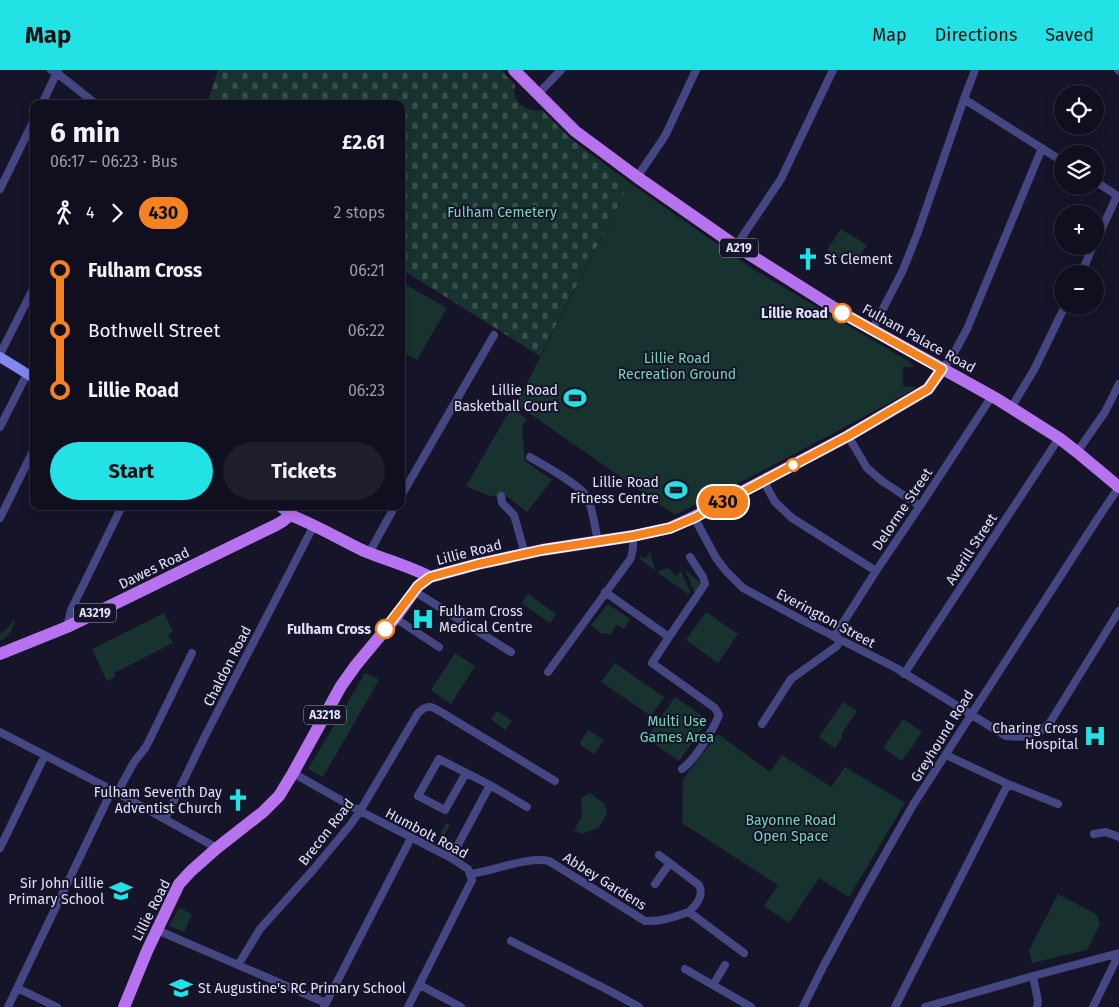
<!DOCTYPE html>
<meta charset="utf-8">
<style>
body{margin:0;font-family:"Fira Sans",sans-serif;background:#1e1d2c;color:#f1f3f6;height:100vh;display:flex;flex-direction:column;font-size:19px;white-space:nowrap}
*{box-sizing:border-box;margin:0}
p{font-size:16px;color:#9c9ca4}
.icon{flex:none;width:28px;height:28px;fill:none;stroke:currentColor;stroke-width:2;stroke-linecap:round;stroke-linejoin:round}
.map{position:relative;flex:1;overflow:hidden}
.details{position:absolute;left:30px;top:30px;width:375px;height:410px;display:flex;flex-direction:column;background:#100f1f;border-radius:10px;box-shadow:0 2px 12px #0003,0 0 0 1px #302f3d}
.details>*{flex:none}
.badge{padding:0 10px;border-radius:16px;font-size:18px;line-height:32px}
.controls{position:absolute;left:1054px;top:15px;display:grid;gap:10px}
.controls a{display:grid;place-items:center;width:50px;height:50px;border-radius:50%;background:#100f1f;box-shadow:0 2px 12px #0003,0 0 0 1px #302f3d;font-size:25px}
.map>.badge{position:absolute;translate:-50% -50%;box-shadow:0 0 0 2px #fff}
.legs{display:flex;align-items:center;gap:8px;height:55px;padding:0 20px;font-size:16px}
.legs p{margin-inline-start:auto}
.head{display:flex;align-items:center;justify-content:space-between;height:85px;padding:0 20px}
h1{font-size:28px;font-weight:700;line-height:38px}
.button{display:flex;gap:10px;margin-top:auto;padding:10px 20px}
.button a{flex:1;height:58px;border-radius:30px;background:#22e2e6;color:#111;font-size:20px;font-weight:700;line-height:58px;text-align:center}
.button a+a{background:#1e1d2c;color:#f1f3f6}
ul{padding:0 20px;list-style:none}
li{display:flex;align-items:center;gap:18px;height:60px;font-size:19px}
li i{display:grid;place-items:center;width:8px;height:100%;margin:0 6px;background:currentColor}
li i::after{content:'';width:12px;height:12px;margin:-6px;border:4px solid;border-radius:50%;background:#100f1f}
li p{margin-inline-start:auto}
li:first-child i{background:linear-gradient(#0000 50%,currentColor 0)}
li:last-child i{background:linear-gradient(currentColor 50%,#0000 0)}
header{display:flex;align-items:center;gap:30px;box-sizing:border-box;height:70px;padding:0 25px;background:#22e2e6;color:#111}
header strong{font-size:24px}
nav{display:flex;gap:28px;margin-inline-start:auto;font-size:18px}
.map>svg:first-child{display:block}
.green{fill:#18332f}
.cemetery{fill:url(#cemetery-stones)}
.lines{fill:none;stroke-linecap:round;stroke-linejoin:round}
.street{stroke:#454783;stroke-width:8}
.secondary{stroke:#8288f1;stroke-width:10}
.primary{stroke:#b773ef;stroke-width:12}
.line-1-casing{stroke:#fff;stroke-width:11}
.line-1{stroke:#f58220;stroke-width:8}
.stop-1-dot{fill:#fff;stroke:#f58220;stroke-width:2.5}
.labels{text-anchor:middle;stroke-width:4;stroke-linejoin:round;paint-order:stroke}
.shield{fill:#161429;stroke:#a4a3bc;stroke-width:1}
.shield-label{font-size:12px;font-weight:bold;fill:#e1e0fb}
.park-label{font-size:14px;fill:#73d5b4;stroke:#161429}
.poi-label{font-size:14px;fill:#e1e0fb;stroke:#161429;text-anchor:end}
.stop-label{font-size:14px;font-weight:bold;fill:#e1e0fb;stroke:#161429;text-anchor:end}
.street-label{font-size:14px;fill:#e1e0fb;stroke:#161429}
</style>
<header>
<strong>Map</strong>
<nav><a>Map</a><a>Directions</a><a>Saved</a></nav>
</header>
<div class="map">
<svg width="1119" height="937" viewBox="0 0 1119 937">
<defs>
<pattern id="cemetery-stones" width="16" height="16" patternUnits="userSpaceOnUse" patternTransform="scale(1.25)"><rect width="16" height="16" fill="#18332f"/><path d="M2 7V4a2 2 0 0 1 4 0v3zM10 15v-3a2 2 0 0 1 4 0v3z" fill="#39504e"/></pattern>
</defs>
<rect width="100%" height="100%" fill="#161429"/>
<path class="green" d="M 630,113 L 756,201 L 908,291 L 914,297 L 903,297 L 903,316 L 916,317 L 913,320 C 834,363 755,406 675,445 L 516,334 Z
M 841,159 L 867,175 L 853,197 L 827,180 Z
M 401,212 L 447,238 L 417,290 L 401,281 Z
M 511,338 L 527,349 L 522,357 L 525,391 L 552,410 L 527,442 L 508,427 L 490,426 L 466,416 Z
M 650,482 L 655,500 L 639,489 L 641,486 L 645,489 Z
M 668,498 L 676,506 L 681,501 L 690,522 L 688,524 L 657,502 Z
M 685,500 L 699,511 L 700,515 L 695,523 Z
M 528,524 L 556,544 L 550,553 L 521,533 Z
M 608,534 L 630,549 L 624,559 L 617,555 L 610,565 L 607,563 L 602,564 L 591,555 Z
M 706,542 L 738,564 L 718,593 L 686,570 Z
M 164,543 L 173,562 L 168,565 L 173,573 L 114,603 L 115,607 L 107,611 L 92,579 Z
M 14,549 L 15,550 C 12,559 9,567 0,571 L 0,564 L 9,557 Z
M 455,583 L 475,596 L 451,634 L 431,620 Z
M 615,593 L 664,627 L 651,646 L 601,612 Z
M 365,603 L 379,610 L 323,707 L 308,699 Z
M 675,627 L 708,650 L 679,691 L 646,668 Z
M 843,632 L 857,641 L 842,663 L 842,668 L 835,678 L 819,667 Z
M 497,641 L 512,651 L 505,660 L 491,649 Z
M 903,649 L 922,662 L 902,691 L 883,678 Z
M 588,660 L 604,670 L 595,683 L 592,683 L 581,675 L 580,672 Z
M 718,664 L 770,702 L 782,685 L 831,717 L 845,697 L 905,733 L 849,827 L 819,808 L 789,853 L 764,836 L 778,815 L 682,753 L 683,709 Z
M 590,723 L 605,734 L 607,744 L 598,758 L 581,764 L 574,760 L 582,746 L 581,728 Z
M 446,753 L 450,755 L 444,766 L 450,769 L 447,775 L 437,770 Z
M 1058,824 L 1096,844 L 1100,854 L 1087,880 L 1032,893 L 1029,880 Z
M 179,838 L 192,844 L 184,862 L 169,856 Z"/>
<path class="cemetery" d="M 218,0 L 501,0 L 515,15 C 511,31 526,43 542,40 L 571,69 L 630,113 L 540,286 L 401,199 L 401,34 L 207,34 Z"/>
<g class="lines">
<path class="street" d="M 51,0 L 57,3 L 96,34
M 1118,0 L 1119,1
M 538,24 L 561,0
M 964,29 L 1062,91
M 42,34 L 58,0
M 637,107 L 665,66 L 696,0
M 1095,111 L 1119,127
M 0,119 L 34,50
M 1095,173 L 1117,126
M 736,176 L 781,109 L 833,0
M 1081,204 L 1093,176
M 872,260 L 903,200 L 918,162 L 964,29 L 975,0
M 0,284 L 34,217
M 942,299 L 953,285 L 967,259 L 1042,78
M 1011,338 L 1035,298 L 1065,236
M 0,357 L 27,304
M 848,366 L 867,398 L 882,411 L 920,436
M 1077,382 L 1105,342 L 1119,314
M 530,387 C 543,395 581,415 587,427 C 592,436 596,461 598,472
M 763,410 L 775,432 L 792,448 L 876,501
M 401,426 L 494,265
M 501,426 L 502,433 L 514,445 L 525,484
M 694,447 L 716,488 L 726,501 L 743,518 L 802,550 L 896,598 L 1006,666 C 1025,668 1035,667 1049,654 L 1119,541
M 0,448 L 34,379
M 369,483 L 395,436
M 414,521 L 511,582
M 605,522 L 669,567 L 652,593 L 715,638 L 719,645 C 713,660 695,690 682,699
M 395,548 L 439,577
M 67,557 L 71,540 L 122,436
M 669,567 L 705,514 L 703,507 L 690,487
M 834,567 L 876,501 L 920,436 L 992,326
M 548,602 L 631,488 L 633,478 L 633,466
M 904,604 L 1059,368
M 762,654 L 791,609 L 837,576 L 840,570
M 0,662 L 112,720 L 217,778
M 946,685 L 1008,714 L 1058,734
M 293,703 L 360,741 L 451,788 L 468,799 L 472,810 L 408,937
M 466,703 L 445,740 L 418,726 L 439,689 L 490,715
M 117,723 L 134,692 L 146,677 L 192,583
M 165,749 L 204,668 L 314,455
M 1094,764 L 1106,762 L 1119,767
M 0,778 L 45,685
M 659,785 L 699,815 C 704,826 697,834 689,842
M 451,788 L 490,715 L 527,737
M 471,804 C 494,801 528,786 549,791 L 645,851 C 660,852 674,847 689,842 L 744,883
M 655,814 L 670,793
M 157,860 L 326,933
M 511,871 L 608,920 L 639,937
M 238,895 L 260,859 L 313,800 L 351,754 L 360,741 L 418,643 C 429,632 434,638 446,645 L 555,711
M 685,899 L 751,937
M 1033,906 L 1038,931 L 1037,937
M 420,915 L 461,937
M 713,915 L 725,895
M 17,918 L 57,937
M 8,937 L 112,720
M 324,937 L 411,768
M 803,937 L 824,895 L 862,825 L 913,735 L 1098,448 L 1119,417
M 895,937 L 1008,714
M 925,937 L 1033,906 L 1119,883
M 1093,937 L 1119,884"/>
<path class="secondary" d="M 0,287 L 34,308
M 279,436 L 290,445"/>
<path class="primary" d="M 514,0 L 575,61 L 637,107 L 736,176 L 844,244 L 997,329 L 1059,368 L 1077,382 L 1119,417
M 0,584 L 67,557 L 276,455 L 283,451 L 290,445 C 316,455 339,469 364,481 C 386,490 409,496 430,507
M 124,937 L 147,881 L 179,814 L 191,801 L 217,778 L 263,742 L 279,726 L 293,703 L 341,616 L 356,595 L 395,548 L 418,516 L 430,507 L 478,494 L 542,480 L 633,466 L 670,458 L 694,447 L 848,366 L 928,319 L 942,299"/>
</g>
<g class="lines">
<defs>
<path id="line-1" d="M 385,559 L 418,516 L 430,507 L 478,494 L 542,480 L 633,466 L 670,458 L 694,448 L 848,366 L 928,319 L 942,299 L 842,243"/>
</defs>
<use href="#line-1" class="line-1-casing"/>
<use href="#line-1" class="line-1"/>
</g>
<defs>
<symbol id="church-bare" viewBox="-9 -9 18 18"><path d="M-1.2-6h2.4v3.5h3.3v2.4h-3.3V6h-2.4V-.1h-3.3v-2.4h3.3Z" fill="#22e2e6" stroke="#161429" stroke-width="2.5" paint-order="stroke"/></symbol>
<symbol id="stadium-bare" viewBox="-9 -9 18 18"><path d="M0-5a6.5 5 0 1 0 0 10a6.5 5 0 1 0 0-10ZM-3.5-1.8h7v3.6h-7Z" fill="#22e2e6" stroke="#161429" stroke-width="2.5" paint-order="stroke"/></symbol>
<symbol id="hospital-bare" viewBox="-9 -9 18 18"><path d="M-5-5h3v3.5h4V-5h3V5h-3V1.5h-4V5h-3Z" fill="#22e2e6" stroke="#161429" stroke-width="2.5" paint-order="stroke"/></symbol>
<symbol id="school-bare" viewBox="-9 -9 18 18"><path d="M0-5L7-2L0 1L-7-2ZM-4 1L0 2.5L4 1V4Q0 6-4 4Z" fill="#22e2e6" stroke="#161429" stroke-width="2.5" paint-order="stroke"/></symbol>
</defs>
<g fill-rule="evenodd">
<use href="#church-bare" x="792" y="173" width="32" height="32"/>
<use href="#stadium-bare" x="559" y="312" width="32" height="32"/>
<use href="#stadium-bare" x="660" y="404" width="32" height="32"/>
<use href="#hospital-bare" x="407" y="533" width="32" height="32"/>
<use href="#hospital-bare" x="1079" y="650" width="32" height="32"/>
<use href="#church-bare" x="222" y="714" width="32" height="32"/>
<use href="#school-bare" x="105" y="805" width="32" height="32"/>
<use href="#school-bare" x="165" y="902" width="32" height="32"/>
</g>
<g class="stop-1-dot">
<circle cx="842" cy="243" r="9"/>
<circle cx="793" cy="395" r="6"/>
<circle cx="385" cy="559" r="9"/>
</g>
<g class="labels">
<g class="shield">
<rect x="720" y="168.5" width="38" height="19" rx="4"/>
<rect x="74" y="533.5" width="42" height="19" rx="4"/>
<rect x="304" y="635.5" width="42" height="19" rx="4"/>
</g>
<g class="shield-label">
<text x="739" y="182">A219</text>
<text x="95" y="547">A3219</text>
<text x="325" y="649">A3218</text>
</g>
<g class="park-label">
<text x="502" y="147">Fulham Cemetery</text>
<text x="677" y="293">Lillie Road<tspan x="677" dy="16">Recreation Ground</tspan></text>
<text x="677" y="656">Multi Use<tspan x="677" dy="16">Games Area</tspan></text>
<text x="791" y="755">Bayonne Road<tspan x="791" dy="16">Open Space</tspan></text>
</g>
<g class="poi-label">
<text x="824" y="194" text-anchor="start">St Clement</text>
<text x="558" y="325">Lillie Road<tspan x="558" dy="16">Basketball Court</tspan></text>
<text x="659" y="417">Lillie Road<tspan x="659" dy="16">Fitness Centre</tspan></text>
<text x="439" y="546" text-anchor="start">Fulham Cross<tspan x="439" dy="16">Medical Centre</tspan></text>
<text x="1078" y="663">Charing Cross<tspan x="1078" dy="16">Hospital</tspan></text>
<text x="222" y="727">Fulham Seventh Day<tspan x="222" dy="16">Adventist Church</tspan></text>
<text x="104" y="818">Sir John Lillie<tspan x="104" dy="16">Primary School</tspan></text>
<text x="198" y="923" text-anchor="start">St Augustine's RC Primary School</text>
</g>
<g class="stop-label">
<text x="828" y="248">Lillie Road</text>
<text x="371" y="564">Fulham Cross</text>
</g>
<g class="street-label">
<text transform="translate(919 268) rotate(29)" y="5">Fulham Palace Road</text>
<text transform="translate(902 439) rotate(-56)" y="5">Delorme Street</text>
<text transform="translate(971 479) rotate(-57)" y="5">Averill Street</text>
<text transform="translate(469 482) rotate(-14)" y="5">Lillie Road</text>
<text transform="translate(154 498) rotate(-26)" y="5">Dawes Road</text>
<text transform="translate(826 548) rotate(28)" y="5">Everington Street</text>
<text transform="translate(227 596) rotate(-63)" y="5">Chaldon Road</text>
<text transform="translate(942 666) rotate(-58)" y="5">Greyhound Road</text>
<text transform="translate(326 762) rotate(-52)" y="5">Brecon Road</text>
<text transform="translate(427 763) rotate(28)" y="5">Humbolt Road</text>
<text transform="translate(605 811) rotate(32)" y="5">Abbey Gardens</text>
<text transform="translate(151 840) rotate(-63)" y="5">Lillie Road</text>
</g>
</g>
</svg>
<div class="controls">
<a><svg class="icon" aria-label="locate" viewBox="0 0 24 24"><circle cx="12" cy="12" r="6"/><path d="M12 2v4M12 18v4M2 12h4M18 12h4"/></svg></a>
<a><svg class="icon" aria-label="layers" viewBox="0 0 24 24"><path d="M12 4l9 5-9 5-9-5zM3 14l9 5 9-5"/></svg></a>
<a>+</a>
<a>−</a>
</div>
<b class="badge" style="left:723px;top:432px;background:#f58220;color:#111">430</b>
<section class="details">
<div class="head"><div><h1>6 min</h1><p>06:17 – 06:23 · Bus</p></div><b>£2.61</b></div>
<div class="legs"><svg class="icon" aria-label="walk" viewBox="0 0 24 24"><circle cx="13" cy="4" r="2"/><path d="M13 8l-2 6 4 7M11 14l-3 7M7 12l3-4h3l4 4"/></svg>4<svg class="icon" aria-label="forward" viewBox="0 0 24 24"><path d="M9 5l7 7-7 7"/></svg><b class="badge" style="background:#f58220;color:#111">430</b><p>2 stops</p></div>
<ul>
<li><i style="color:#f58220"></i><b>Fulham Cross</b><p>06:21</p></li>
<li><i style="color:#f58220"></i><span>Bothwell Street</span><p>06:22</p></li>
<li><i style="color:#f58220"></i><b>Lillie Road</b><p>06:23</p></li>
</ul>
<div class="button"><a>Start</a><a>Tickets</a></div>
</section>
</div>
